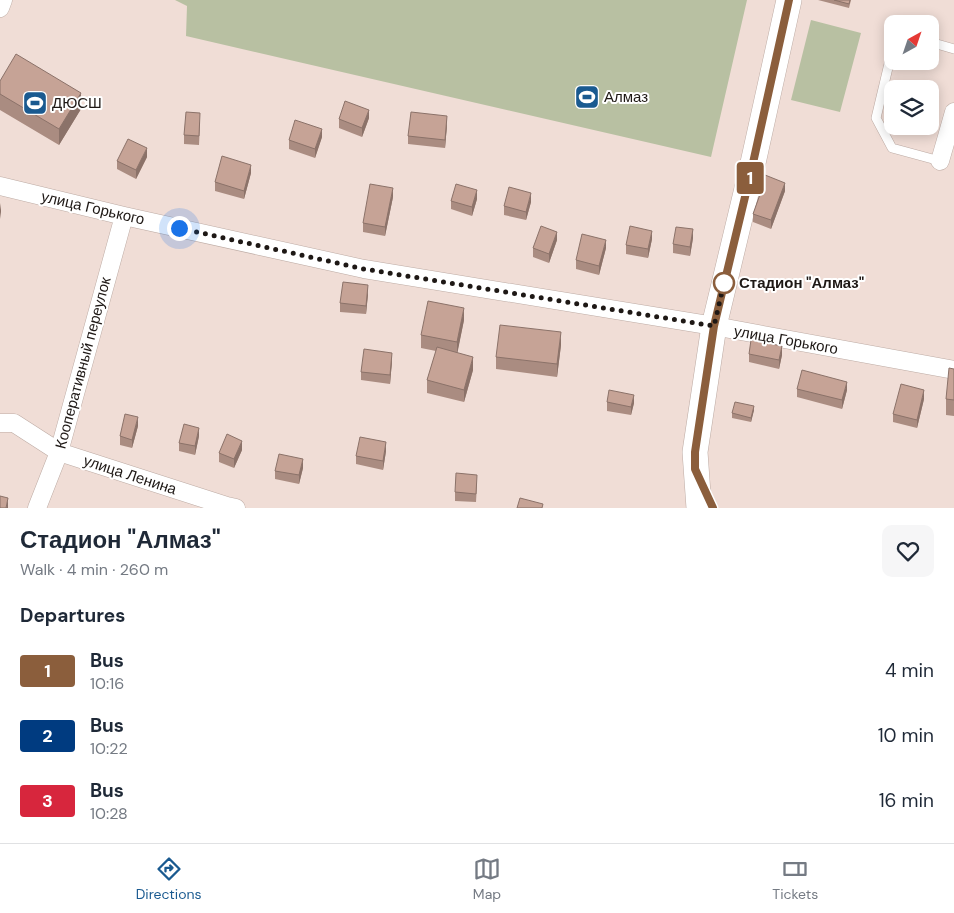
<!DOCTYPE html>
<meta charset="utf-8">
<style>
body{margin:0;font-family:"DM Sans",sans-serif;background:#f6f6f7;color:#1f2937;height:100vh;display:flex;flex-direction:column;font-size:19px;white-space:nowrap}
*{box-sizing:border-box;margin:0}
p{font-size:16px;color:#747a83}
.icon{flex:none;width:28px;height:28px;fill:none;stroke:currentColor;stroke-width:2;stroke-linecap:round;stroke-linejoin:round}
.map{position:relative;height:508px;overflow:hidden}
.sheet{display:flex;flex-direction:column;background:#fff;flex:1}
.sheet>*{flex:none}
.badge{padding:0 10px;border-radius:4px;font-size:18px;line-height:32px}
.needle{width:32px;rotate:40deg}
.buttons{position:absolute;left:884px;top:15px;display:grid;gap:10px}
.buttons a{display:grid;place-items:center;width:55px;height:55px;border-radius:10px;background:#fff;box-shadow:0 2px 12px #0003;font-size:25px}
.you{position:absolute;width:25px;height:25px;margin:-12px;border:4px solid #fff;border-radius:50%;background:#1a73e8;box-shadow:0 0 0 8px #1a73e833}
.map>.badge{position:absolute;translate:-50% -50%;box-shadow:0 0 0 2px #fff}
h2{padding:0 20px;font-size:19px;line-height:45px}
.round{display:grid;place-items:center;flex:none;width:52px;height:52px;border-radius:10px;background:#f6f6f7}
.headline{display:flex;align-items:center;justify-content:space-between;height:85px;padding:0 20px}
h1{font-size:24px;font-weight:800;line-height:38px}
ul{padding:0;list-style:none}
li{display:flex;align-items:center;gap:15px;height:65px;padding:0 20px}
li div{flex:1}
li b{display:block;font-size:19px}
li em{font-style:normal}
li .badge{min-width:55px;font-weight:700;text-align:center}
.menu{display:flex;justify-content:space-around;align-items:center;height:70px;border-top:1px solid #e0e1e3;background:#fff;font-size:14px;color:#747a83}
.menu a{display:grid;justify-items:center;gap:2px}
.menu .current{color:#1a5a90}
.map>svg:first-child{display:block}
.green{fill:#b8c0a2}
.lines{fill:none;stroke-linecap:round;stroke-linejoin:round}
.lane-casing{stroke:#bdaba4;stroke-width:10}
.street-casing{stroke:#bdaba4;stroke-width:19}
.secondary-casing{stroke:#bdaba4;stroke-width:26}
.lane{stroke:#fff;stroke-width:9}
.street{stroke:#fff;stroke-width:18}
.secondary{stroke:#fff;stroke-width:25}
.wall{fill:#aa8c81}
.shaded-wall{fill:#8b7269}
.building{fill:#c6a396;stroke:#8b7269}
.line-casing{stroke:#fff;stroke-width:11}
.line{stroke:#8b5e3c;stroke-width:8}
.walk{stroke:#1e1815;stroke-width:5;stroke-dasharray:0 9}
.stop-dot{fill:#fff;stroke:#8b5e3c;stroke-width:2.5}
.labels{text-anchor:middle;stroke-width:4;stroke-linejoin:round;paint-order:stroke}
.poi-label{font-size:15px;fill:#1e1815;stroke:#fff;text-anchor:start}
.street-label{font-size:15px;fill:#1e1815;stroke:#fff}
.stop-label{font-size:15px;font-weight:bold;fill:#1e1815;stroke:#fff;text-anchor:start}
</style>
<div class="map">
<svg width="954" height="508" viewBox="0 0 954 508">
<rect width="100%" height="100%" fill="#f0ddd6"/>
<path class="green" d="M 175,0 L 747,0 L 711,157 L 186,36 L 187,6 Z
M 811,20 L 861,33 L 840,112 L 791,100 Z"/>
<g class="lines">
<defs>
<path id="lane" d="M 930,42 L 954,49
M 892,51 L 876,118 L 892,148 L 940,161"/>
<path id="street" d="M 0,8 L 3,0
M 940,161 L 954,112
M 0,186 L 124,216 L 364,269 L 714,326 L 954,370
M 0,423 L 14,423 L 59,452 L 227,506 L 236,508
M 37,508 L 59,452 L 124,216"/>
<path id="secondary" d="M 699,508 L 695,452 L 714,326 L 751,172 L 789,0"/>
</defs>
<use href="#lane" class="lane-casing"/>
<use href="#street" class="street-casing"/>
<use href="#secondary" class="secondary-casing"/>
<use href="#lane" class="lane"/>
<use href="#street" class="street"/>
<use href="#secondary" class="secondary"/>
</g>
<path class="wall" d="M 818,0 L 851,0 L 849,8 Z
M 0,81 L 81,109 L 59,145 L 0,110 Z
M 369,118 L 362,137 L 339,128 L 339,119 Z
M 200,122 L 199,145 L 184,144 L 184,135 Z
M 447,125 L 445,148 L 408,144 L 408,136 Z
M 322,137 L 315,158 L 289,149 L 289,140 Z
M 147,157 L 136,179 L 117,169 L 117,161 Z
M 251,173 L 244,199 L 215,191 L 215,182 Z
M 751,182 L 785,191 L 771,229 L 753,222 L 753,214 L 760,194 L 751,191 Z
M 393,197 L 385,236 L 363,232 L 363,223 Z
M 477,199 L 472,216 L 451,209 L 451,201 Z
M 531,202 L 526,220 L 504,215 L 504,206 Z
M 693,238 L 690,256 L 673,253 L 673,244 Z
M 652,239 L 648,258 L 626,254 L 626,245 Z
M 557,240 L 549,263 L 533,257 L 533,248 Z
M 606,248 L 599,275 L 576,269 L 576,260 Z
M 368,294 L 366,314 L 340,312 L 340,303 Z
M 464,320 L 457,353 L 473,370 L 464,402 L 427,393 L 427,380 L 436,351 L 421,348 L 421,335 Z
M 561,345 L 557,377 L 496,369 L 496,357 Z
M 749,354 L 782,355 L 779,369 L 749,362 Z
M 392,361 L 390,384 L 361,380 L 361,372 Z
M 954,369 L 954,416 L 946,415 L 946,399 Z
M 797,389 L 847,390 L 842,409 L 797,397 Z
M 924,399 L 917,428 L 893,422 L 893,414 Z
M 607,402 L 634,403 L 631,415 L 607,411 Z
M 754,410 L 751,422 L 732,418 L 732,413 Z
M 138,426 L 132,448 L 120,445 L 120,436 Z
M 199,436 L 195,455 L 179,451 L 179,443 Z
M 242,450 L 234,468 L 219,462 L 219,453 Z
M 386,451 L 383,470 L 356,464 L 356,456 Z
M 303,468 L 299,484 L 275,479 L 275,471 Z
M 477,484 L 476,502 L 455,501 L 455,492 Z"/>
<path class="shaded-wall" d="M 81,93 L 81,109 L 59,145 L 59,129 Z
M 369,110 L 369,118 L 362,137 L 362,128 Z
M 447,116 L 447,125 L 445,148 L 445,140 Z
M 322,129 L 322,137 L 315,158 L 315,149 Z
M 147,148 L 147,157 L 136,179 L 136,170 Z
M 251,165 L 251,173 L 244,199 L 244,191 Z
M 785,183 L 785,191 L 771,229 L 771,220 Z
M 393,188 L 393,197 L 385,236 L 385,227 Z
M 477,190 L 477,199 L 472,216 L 472,207 Z
M 531,193 L 531,202 L 526,220 L 526,212 Z
M 1,203 L 1,212 L 0,219 L 0,210 Z
M 693,229 L 693,238 L 690,256 L 690,247 Z
M 652,231 L 652,239 L 648,258 L 648,249 Z
M 557,232 L 557,240 L 549,263 L 549,254 Z
M 606,240 L 606,248 L 599,275 L 599,266 Z
M 368,285 L 368,294 L 366,314 L 366,306 Z
M 464,308 L 464,320 L 457,355 L 457,342 Z
M 561,332 L 561,345 L 557,377 L 557,364 Z
M 782,346 L 782,355 L 779,369 L 779,360 Z
M 392,353 L 392,361 L 390,384 L 390,375 Z
M 473,357 L 473,370 L 464,402 L 464,390 Z
M 847,382 L 847,390 L 842,409 L 842,400 Z
M 924,390 L 924,399 L 917,428 L 917,420 Z
M 634,395 L 634,403 L 631,415 L 631,407 Z
M 754,406 L 754,410 L 751,422 L 751,418 Z
M 138,417 L 138,426 L 132,448 L 132,440 Z
M 199,428 L 199,436 L 195,455 L 195,446 Z
M 242,441 L 242,450 L 234,468 L 234,459 Z
M 386,442 L 386,451 L 383,470 L 383,461 Z
M 303,459 L 303,468 L 299,484 L 299,475 Z
M 8,498 L 8,508 L 6,508 Z"/>
<path class="building" d="M 834,0 L 850,0 L 849,4 Z
M 16,54 L 81,93 L 59,129 L 0,94 L 0,81 Z
M 345,101 L 369,110 L 362,128 L 339,119 Z
M 186,112 L 200,113 L 199,136 L 184,135 Z
M 411,112 L 447,116 L 445,140 L 408,136 Z
M 295,120 L 322,129 L 315,149 L 289,140 Z
M 128,139 L 147,148 L 136,170 L 117,161 Z
M 222,156 L 251,165 L 244,191 L 215,182 Z
M 755,171 L 785,183 L 771,220 L 753,214 L 763,186 L 751,182 Z
M 370,184 L 393,188 L 385,227 L 363,223 Z
M 456,184 L 477,190 L 472,207 L 451,201 Z
M 509,187 L 531,193 L 526,212 L 504,206 Z
M 541,226 L 557,232 L 549,254 L 533,248 Z
M 630,226 L 652,231 L 648,249 L 626,245 Z
M 676,227 L 693,229 L 690,247 L 673,244 Z
M 582,234 L 606,240 L 599,266 L 576,260 Z
M 343,282 L 368,285 L 366,306 L 340,303 Z
M 428,301 L 464,308 L 457,342 L 421,335 Z
M 500,325 L 561,332 L 557,364 L 496,357 Z
M 751,340 L 782,346 L 779,360 L 749,354 Z
M 437,347 L 473,357 L 464,390 L 427,380 Z
M 364,349 L 392,353 L 390,375 L 361,372 Z
M 949,368 L 954,369 L 954,400 L 946,399 Z
M 802,370 L 847,382 L 842,400 L 797,389 Z
M 901,384 L 924,390 L 917,420 L 893,414 Z
M 609,390 L 634,395 L 631,407 L 607,402 Z
M 735,402 L 754,406 L 751,418 L 732,413 Z
M 125,414 L 138,417 L 132,440 L 120,436 Z
M 184,424 L 199,428 L 195,446 L 179,443 Z
M 227,434 L 242,441 L 234,459 L 219,453 Z
M 360,437 L 386,442 L 383,461 L 356,456 Z
M 279,454 L 303,459 L 299,475 L 275,471 Z
M 456,473 L 477,475 L 476,494 L 455,492 Z
M 0,496 L 8,498 L 6,508 L 0,508 Z
M 520,498 L 543,504 L 542,508 L 517,508 Z"/>
<g class="lines">
<defs>
<path id="line" d="M 713,508 L 695,469 L 695,452 L 714,326 L 751,172 L 789,0"/>
</defs>
<use href="#line" class="line-casing"/>
<use href="#line" class="line"/>
<path class="walk" d="M 179,228 L 364,269 L 714,326 L 724,283"/>
</g>
<defs>
<symbol id="stadium-square" viewBox="-11 -11 22 22"><rect x="-9" y="-9" width="18" height="18" rx="4" fill="#1a5a90" stroke="#fff"/><path d="M0-5a6.5 5 0 1 0 0 10a6.5 5 0 1 0 0-10ZM-3.5-1.8h7v3.6h-7Z" fill="#fff"/></symbol>
</defs>
<g fill-rule="evenodd">
<use href="#stadium-square" x="573" y="83" width="28" height="28"/>
<use href="#stadium-square" x="21" y="89" width="28" height="28"/>
</g>
<circle class="stop-dot" cx="724" cy="283" r="10"/>
<g class="labels">
<g class="poi-label">
<text x="604" y="102">Алмаз</text>
<text x="52" y="108">ДЮСШ</text>
</g>
<g class="street-label">
<text transform="translate(93 208) rotate(13)" y="5">улица Горького</text>
<text transform="translate(786 340) rotate(10)" y="5">улица Горького</text>
<text transform="translate(83 363) rotate(-75)" y="5">Кооперативный переулок</text>
<text transform="translate(130 475) rotate(18)" y="5">улица Ленина</text>
</g>
<g class="stop-label">
<text x="739" y="288">Стадион "Алмаз"</text>
</g>
</g>
</svg>
<div class="buttons">
<a><svg class="needle" viewBox="-14 -14 28 28"><path d="M0-13l5 13h-10z" fill="#e53935"/><path d="M0 13l5-13h-10z" fill="#747a83"/></svg></a>
<a><svg class="icon" aria-label="layers" viewBox="0 0 24 24"><path d="M12 4l9 5-9 5-9-5zM3 14l9 5 9-5"/></svg></a>
</div>
<div class="you" style="left:179px;top:228px"></div>
<b class="badge" style="left:750px;top:178px;background:#8b5e3c;color:#fff">1</b>
</div>
<section class="sheet">
<div class="headline"><div><h1>Стадион &quot;Алмаз&quot;</h1><p>Walk · 4 min · 260 m</p></div><a class="round"><svg class="icon" aria-label="heart" viewBox="0 0 24 24"><path d="M12 20l-8-8c-3-5 5-10 8-4 3-6 11-1 8 4z"/></svg></a></div>
<h2>Departures</h2>
<ul>
<li><span class="badge" style="background:#8b5e3c;color:#fff">1</span><div><b>Bus</b><p>10:16</p></div><em>4 min</em></li>
<li><span class="badge" style="background:#003b80;color:#fff">2</span><div><b>Bus</b><p>10:22</p></div><em>10 min</em></li>
<li><span class="badge" style="background:#d7263d;color:#fff">3</span><div><b>Bus</b><p>10:28</p></div><em>16 min</em></li>
</ul>
</section>
<nav class="menu">
<a class="current"><svg class="icon" aria-label="directions" viewBox="0 0 24 24"><path d="M12 3l9 9-9 9-9-9zM9 14v-3h6M13 9l2 2-2 2"/></svg>Directions</a>
<a><svg class="icon" aria-label="map" viewBox="0 0 24 24"><path d="M3 6l6-2 6 2 6-2v14l-6 2-6-2-6 2zM9 4v14M15 6v14"/></svg>Map</a>
<a><svg class="icon" aria-label="tickets" viewBox="0 0 24 24"><path d="M3 7h18v10H3zM15 7v10"/></svg>Tickets</a>
</nav>
